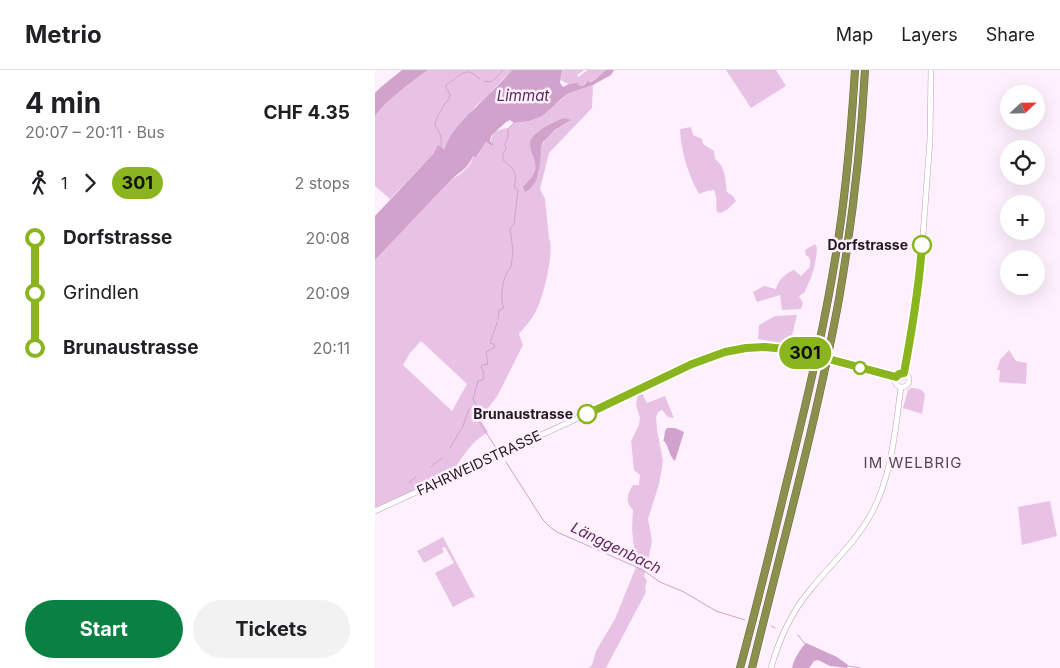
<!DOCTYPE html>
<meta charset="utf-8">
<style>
body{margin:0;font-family:Inter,sans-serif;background:#f2f2f2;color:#202124;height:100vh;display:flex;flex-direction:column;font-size:19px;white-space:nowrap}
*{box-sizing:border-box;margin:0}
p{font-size:16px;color:#757577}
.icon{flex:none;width:28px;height:28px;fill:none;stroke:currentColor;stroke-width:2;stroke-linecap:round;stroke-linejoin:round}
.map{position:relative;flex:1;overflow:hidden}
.details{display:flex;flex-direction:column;background:#fff;width:375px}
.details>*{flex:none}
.badge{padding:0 10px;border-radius:16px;font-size:18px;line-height:32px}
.needle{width:32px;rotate:68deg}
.controls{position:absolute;left:625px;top:15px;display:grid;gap:10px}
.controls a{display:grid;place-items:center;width:45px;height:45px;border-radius:50%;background:#fff;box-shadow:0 5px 20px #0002;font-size:25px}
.map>.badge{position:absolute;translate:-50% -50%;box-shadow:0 0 0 2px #fff}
.legs{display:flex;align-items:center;gap:8px;height:55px;padding:0 25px;font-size:16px}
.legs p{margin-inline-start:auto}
.head{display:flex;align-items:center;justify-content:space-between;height:85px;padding:0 25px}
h1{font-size:28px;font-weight:700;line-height:38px}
.action{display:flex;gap:10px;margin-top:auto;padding:10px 25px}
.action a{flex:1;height:58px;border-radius:30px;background:#0b8043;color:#fff;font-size:20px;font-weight:700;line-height:58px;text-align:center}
.action a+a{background:#f2f2f2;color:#202124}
ul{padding:0 25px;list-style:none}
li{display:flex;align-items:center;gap:18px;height:55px;font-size:19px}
li i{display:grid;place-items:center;width:8px;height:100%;margin:0 6px;background:currentColor}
li i::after{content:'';width:12px;height:12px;margin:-6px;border:4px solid;border-radius:50%;background:#fff}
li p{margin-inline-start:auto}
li:first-child i{background:linear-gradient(#0000 50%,currentColor 0)}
li:last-child i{background:linear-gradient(currentColor 50%,#0000 0)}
header{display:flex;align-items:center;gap:30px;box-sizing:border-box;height:70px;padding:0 25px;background:#fff;border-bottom:1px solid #e0e0e0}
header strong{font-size:24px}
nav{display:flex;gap:28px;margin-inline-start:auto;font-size:18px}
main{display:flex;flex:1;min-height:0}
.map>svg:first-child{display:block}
.green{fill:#e8c2e5;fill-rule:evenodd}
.water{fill:#d0a2cc}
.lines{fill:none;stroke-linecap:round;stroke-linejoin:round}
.stream{stroke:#d0a2cc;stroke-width:1}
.secondary-casing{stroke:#b4a4b3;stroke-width:6}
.highway-casing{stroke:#66673d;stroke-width:8}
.secondary{stroke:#fff;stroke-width:5}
.highway{stroke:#8b904c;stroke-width:7}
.secondary-bridge-casing{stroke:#b4a4b3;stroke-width:6;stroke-linecap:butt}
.secondary-bridge{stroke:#fff;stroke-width:5}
.line-1-casing{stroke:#fff;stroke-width:11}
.line-1{stroke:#8ab51f;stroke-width:8}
.stop-1-dot{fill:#fff;stroke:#8ab51f;stroke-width:2.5}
.labels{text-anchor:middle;stroke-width:5;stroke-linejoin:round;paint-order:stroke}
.stop-label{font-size:14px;font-weight:bold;fill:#211b21;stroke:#fef0fd;text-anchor:end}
.street-label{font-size:14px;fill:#211b21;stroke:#fef0fd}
.water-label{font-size:15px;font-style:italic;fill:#5f295d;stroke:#fef0fd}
.neighbourhood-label{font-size:15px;letter-spacing:1px;fill:#554653;stroke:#fef0fd}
</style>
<header>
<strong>Metrio</strong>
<nav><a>Map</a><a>Layers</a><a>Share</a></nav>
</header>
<main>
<section class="details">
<div class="head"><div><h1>4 min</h1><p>20:07 – 20:11 · Bus</p></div><b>CHF 4.35</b></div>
<div class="legs"><svg class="icon" aria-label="walk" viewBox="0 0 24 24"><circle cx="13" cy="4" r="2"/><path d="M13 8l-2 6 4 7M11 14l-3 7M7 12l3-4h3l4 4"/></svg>1<svg class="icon" aria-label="forward" viewBox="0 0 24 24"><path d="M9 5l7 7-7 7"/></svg><b class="badge" style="background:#8ab51f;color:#111">301</b><p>2 stops</p></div>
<ul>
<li><i style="color:#8ab51f"></i><b>Dorfstrasse</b><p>20:08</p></li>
<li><i style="color:#8ab51f"></i><span>Grindlen</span><p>20:09</p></li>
<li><i style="color:#8ab51f"></i><b>Brunaustrasse</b><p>20:11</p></li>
</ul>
<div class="action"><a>Start</a><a>Tickets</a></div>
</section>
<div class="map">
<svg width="685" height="598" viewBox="0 0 685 598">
<rect width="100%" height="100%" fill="#fef0fd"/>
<path class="green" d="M 53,0 L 137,0 L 111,27 L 101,36 L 73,71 L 70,78 L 69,79 L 63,75 L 58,84 L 15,129 L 0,116 L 0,46 L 9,36 L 20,25 Z
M 187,0 L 209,0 L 202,5 L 203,7 L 213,0 L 231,0 L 221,9 L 210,13 L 208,17 L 205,16 L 203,15 L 193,14 L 186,10 Z
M 351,0 L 401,0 L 411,16 L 376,38 Z
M 218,15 L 217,38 L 174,83 L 165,119 L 170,129 L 174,168 C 180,180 168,229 161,241 C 157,249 150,257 144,264 L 148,275 L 123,325 L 105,349 L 113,362 C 96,372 89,385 78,401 L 71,403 L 71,404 L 57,412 L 0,438 L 0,190 L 75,111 L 88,102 L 96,93 L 98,86 L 102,86 L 111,72 L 117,76 C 113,64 122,59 133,58 L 139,53 L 154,51 L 185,31 L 192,24 ZM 189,48 L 195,51 C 183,58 168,67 165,82 L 162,62 L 178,52 ZM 46,271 L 92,314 L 77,341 L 28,295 L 35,283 Z
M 316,57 L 318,65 L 327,69 L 328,74 L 339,81 L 340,89 C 351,97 350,110 352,122 L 358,126 L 361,131 L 353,139 L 346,143 L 342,142 C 340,134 343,128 339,120 L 332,121 L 324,124 C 313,104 306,82 305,59 Z
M 440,174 L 442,178 C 441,195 437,208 429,223 L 424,226 L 428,233 L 426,239 L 407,240 L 405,225 L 382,232 L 378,222 L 389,216 L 401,219 C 403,210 411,203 419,200 L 426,206 L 435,197 L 435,190 L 433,186 L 431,186 L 430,180 Z
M 422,245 L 415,274 L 383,269 L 384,255 L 400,246 Z
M 634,280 L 641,291 L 652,293 L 651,314 L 624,312 L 625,300 L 622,300 L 625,290 Z
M 536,318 C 542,318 548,319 550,325 L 547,344 L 528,338 L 533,320 Z
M 267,323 L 272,333 L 290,326 L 299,348 L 293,347 L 287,340 L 283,342 L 281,347 L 282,360 L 288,391 L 284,414 L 273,449 L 277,471 L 272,496 L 269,506 L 272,511 L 270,518 L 271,522 L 231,598 L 214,598 L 217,595 L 221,581 L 240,549 L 261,497 L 257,459 L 258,440 C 250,432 252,424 258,415 L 264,415 L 265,405 L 259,400 L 256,371 L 264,355 L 265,348 L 261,335 L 263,324 Z
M 675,431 L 682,466 L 647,475 L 643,437 Z
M 68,467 L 100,527 L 98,528 L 97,527 L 78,537 L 60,503 L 79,493 L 70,477 L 67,478 L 69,482 L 49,493 L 42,481 Z"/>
<path class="water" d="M 27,0 L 53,0 C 34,14 15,27 0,46 L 0,23 L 6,17 Z
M 137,0 L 187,0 L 185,13 L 188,17 L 194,14 L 202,13 L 205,16 L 208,16 L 213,11 L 215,12 L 221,9 L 231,0 L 239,0 L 236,5 L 218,15 L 192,24 L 167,46 L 154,51 L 139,53 L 135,50 L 131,52 L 116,66 L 115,71 L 118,74 L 117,76 L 111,72 L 101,87 L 98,86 C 92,100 85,101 75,111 L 0,190 L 0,146 L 58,84 L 63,75 L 69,79 L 70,78 C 76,58 98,41 112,26 C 121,18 129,9 137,0 Z
M 189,48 L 196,50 L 180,60 L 168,72 L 166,78 L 165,94 L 161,111 L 155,119 L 150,122 L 148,117 C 152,112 158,108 160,101 C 163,92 155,83 155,74 C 156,62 179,51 189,48 Z
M 292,358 L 300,358 L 309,362 L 300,391 C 293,385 294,375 288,370 L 289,369 L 290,361 Z
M 431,573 L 462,587 L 473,595 L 472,598 L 455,596 L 443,590 L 439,591 L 434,598 L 417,598 C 419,589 425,579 431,573 Z"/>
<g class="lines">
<path class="stream" d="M 109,11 C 118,15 122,6 128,0
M 66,78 L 66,66 L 61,57 L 60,53 L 64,43 L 67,39 L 69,35 L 74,29 L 75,24 L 71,18 L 71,15 C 77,12 86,1 94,2 C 98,3 102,7 105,9
M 123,249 L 124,240 L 129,238 C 124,229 128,204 136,197 L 138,181 L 135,159 L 139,154 L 143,120 L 139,117 C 143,103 139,99 128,90 L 128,84 L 131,79 L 130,74 L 133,67 L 133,59 L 139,53
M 122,253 L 115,273 L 119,274 L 120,277 L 111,282 L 113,294 L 107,295 L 106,297 L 109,303 L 108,310 L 103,311 L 98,329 L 103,338 L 103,350 L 123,381
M 75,378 L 88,356 L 94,339
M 131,392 L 168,450 L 175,457 L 182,462 L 268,500 L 285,512 L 309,522 L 341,541 L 370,550
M 56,397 L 67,388
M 34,413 L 41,407
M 396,556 L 400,558
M 423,565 L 430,574
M 473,596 L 485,598"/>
<defs>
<path id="secondary" d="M 457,290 L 521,307
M 529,303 L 541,236 L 545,206 L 555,69 L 556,0
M520 310a7 7 0 1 1 14 0a7 7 0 1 1-14 0Z
M 0,441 L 212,344 L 317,294 C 360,277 391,273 436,284
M 396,598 C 404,569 416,543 435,520 C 455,495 479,474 495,446 C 517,407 520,361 526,317"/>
<path id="highway" d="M 365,598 C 382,536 397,473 412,411 C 434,322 455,234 467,143 C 473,96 477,48 480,0
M 377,598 C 407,475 441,354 464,229 C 477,153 486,77 490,0"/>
</defs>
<use href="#secondary" class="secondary-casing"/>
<use href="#highway" class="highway-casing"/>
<use href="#secondary" class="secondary"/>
<use href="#highway" class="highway"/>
<defs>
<path id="secondary-bridge" d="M 436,284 L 457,290"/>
</defs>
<use href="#secondary-bridge" class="secondary-bridge-casing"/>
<use href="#secondary-bridge" class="secondary-bridge"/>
</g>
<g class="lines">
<defs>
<path id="line-1" d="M 212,344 L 317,294 L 350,282 L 371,278 L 390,277 L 420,280 L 521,307 L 524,304 L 529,303 C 537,260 544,219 547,175"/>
</defs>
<use href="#line-1" class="line-1-casing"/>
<use href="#line-1" class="line-1"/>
</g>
<g class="stop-1-dot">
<circle cx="547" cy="175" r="9"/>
<circle cx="485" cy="298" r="6"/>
<circle cx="212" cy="344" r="9"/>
</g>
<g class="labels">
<g class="stop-label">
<text x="533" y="180">Dorfstrasse</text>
<text x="198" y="349">Brunaustrasse</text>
</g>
<g class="street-label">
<text transform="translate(104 393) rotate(-25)" y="5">FAHRWEIDSTRASSE</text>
</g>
<g class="water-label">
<text x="148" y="31">Limmat</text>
<text transform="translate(241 478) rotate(26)" y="5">Länggenbach</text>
</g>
<g class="neighbourhood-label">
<text x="538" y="398">IM WELBRIG</text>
</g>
</g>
</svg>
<div class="controls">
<a><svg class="needle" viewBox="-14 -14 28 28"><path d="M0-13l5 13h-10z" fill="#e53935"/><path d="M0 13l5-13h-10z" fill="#757577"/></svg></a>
<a><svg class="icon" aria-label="locate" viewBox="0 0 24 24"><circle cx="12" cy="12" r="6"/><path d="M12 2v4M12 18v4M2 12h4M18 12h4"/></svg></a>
<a>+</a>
<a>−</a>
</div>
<b class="badge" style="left:430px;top:283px;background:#8ab51f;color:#111">301</b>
</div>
</main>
